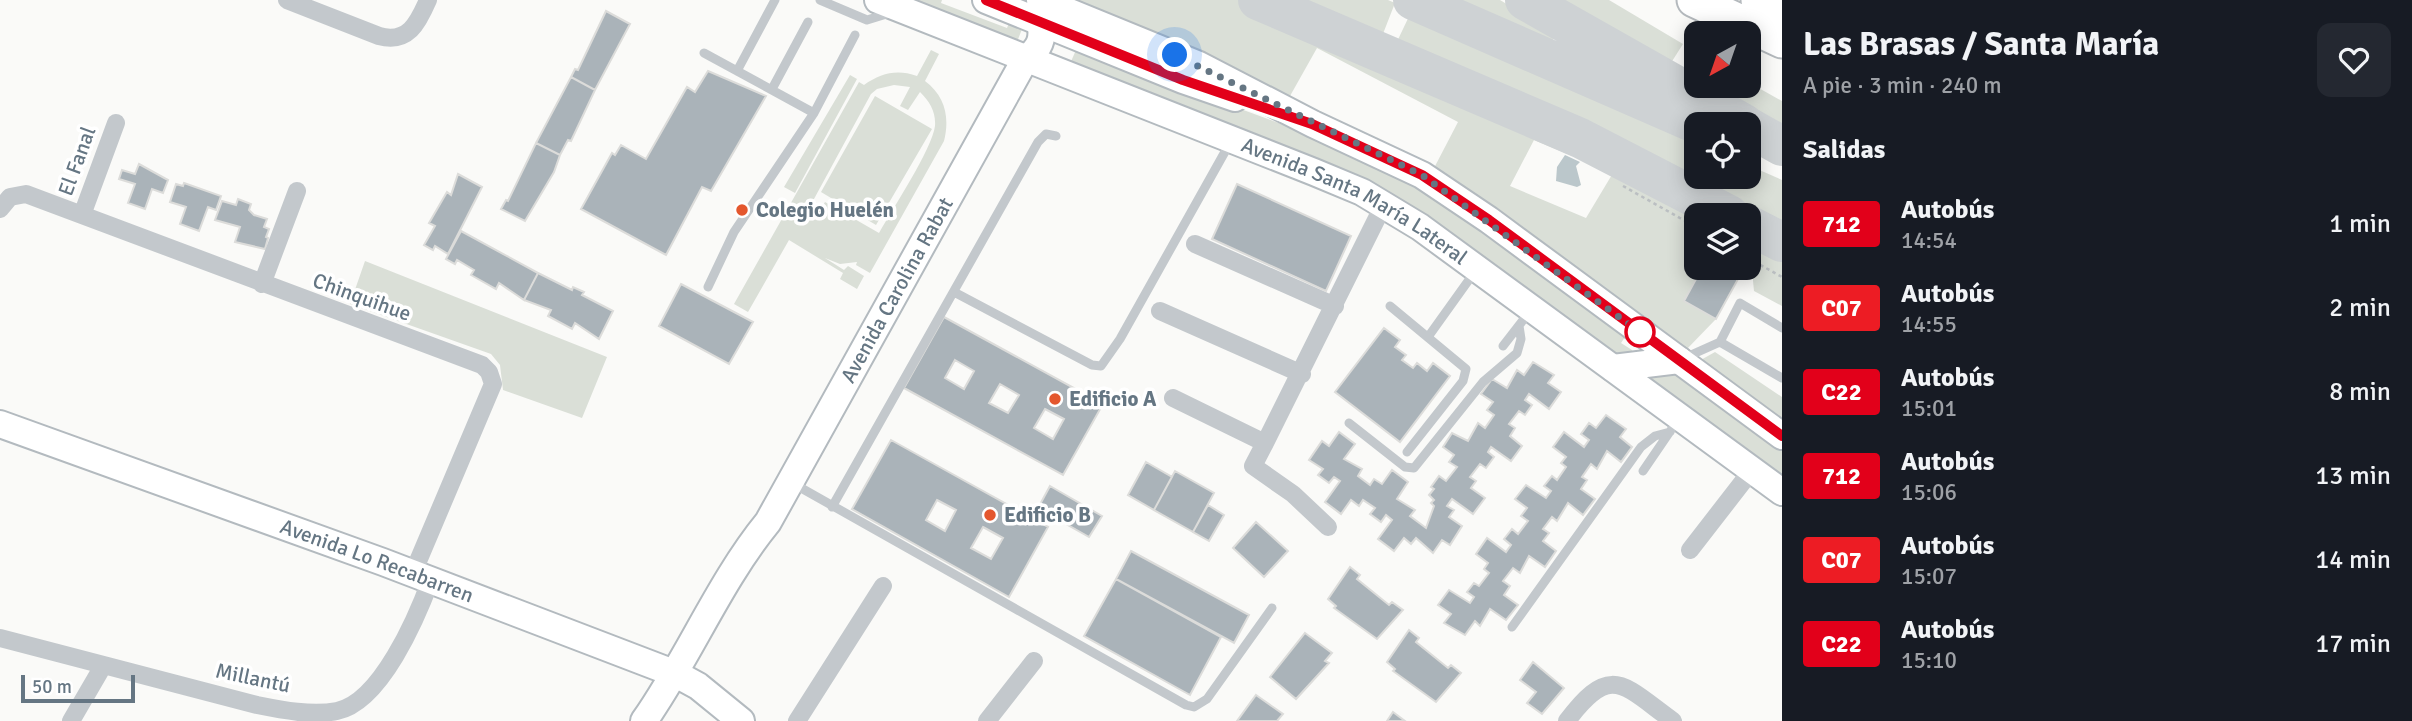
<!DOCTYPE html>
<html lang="es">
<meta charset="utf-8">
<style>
body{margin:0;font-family:Signika,sans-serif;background:#242831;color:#f1f3f6;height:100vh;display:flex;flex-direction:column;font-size:26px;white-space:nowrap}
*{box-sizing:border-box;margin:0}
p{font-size:23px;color:#9ea1a6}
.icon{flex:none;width:38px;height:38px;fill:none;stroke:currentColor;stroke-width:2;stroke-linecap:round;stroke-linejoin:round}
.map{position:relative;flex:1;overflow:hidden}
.details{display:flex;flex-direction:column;background:#171b24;width:630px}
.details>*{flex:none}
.badge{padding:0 14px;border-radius:5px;font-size:24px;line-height:46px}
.needle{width:46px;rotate:220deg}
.buttons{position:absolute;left:1684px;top:21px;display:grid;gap:14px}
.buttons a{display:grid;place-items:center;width:77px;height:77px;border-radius:14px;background:#171b24;box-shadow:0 4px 18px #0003;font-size:35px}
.scale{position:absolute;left:21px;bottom:18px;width:114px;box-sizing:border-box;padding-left:7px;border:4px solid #657683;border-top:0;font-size:19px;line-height:24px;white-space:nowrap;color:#657683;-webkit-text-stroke:5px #fff;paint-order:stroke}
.you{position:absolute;width:35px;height:35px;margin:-18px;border:5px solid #fff;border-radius:50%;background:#1a73e8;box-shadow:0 0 0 10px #1a73e833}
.map>.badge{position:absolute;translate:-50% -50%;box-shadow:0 0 0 4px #fff}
h2{padding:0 21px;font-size:26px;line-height:63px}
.round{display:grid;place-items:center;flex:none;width:74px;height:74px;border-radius:14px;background:#242831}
.summary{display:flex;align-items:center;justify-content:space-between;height:119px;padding:0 21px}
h1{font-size:33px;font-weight:700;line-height:52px}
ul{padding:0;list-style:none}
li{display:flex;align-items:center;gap:21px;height:84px;padding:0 21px}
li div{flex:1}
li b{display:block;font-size:26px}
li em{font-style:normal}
li .badge{min-width:77px;font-weight:700;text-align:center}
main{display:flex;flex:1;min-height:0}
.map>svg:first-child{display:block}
.green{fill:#dadfd7;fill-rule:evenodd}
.water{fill:#bbc7cb}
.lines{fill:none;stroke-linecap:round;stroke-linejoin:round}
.taxiway{stroke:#ced2d4;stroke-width:40}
.building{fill:#aab3b9;stroke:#dcdcda;stroke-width:2;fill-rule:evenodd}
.secondary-casing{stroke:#b3babf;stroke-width:30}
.highway-casing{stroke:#b4b9bd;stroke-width:37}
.path{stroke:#bbbfc2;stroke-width:2.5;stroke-dasharray:3.5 3.5;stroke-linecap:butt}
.lane{stroke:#c3c8cc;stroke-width:9}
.street{stroke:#c3c8cc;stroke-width:18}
.secondary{stroke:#fff;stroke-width:26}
.highway{stroke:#fff;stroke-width:33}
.line-casing{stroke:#fff;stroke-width:16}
.line{stroke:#e2001a;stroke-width:10}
.walk{stroke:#657683;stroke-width:7;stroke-dasharray:0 12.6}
.poi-dot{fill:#e4572e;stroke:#fff;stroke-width:2.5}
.stop-dot{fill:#fff;stroke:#e2001a;stroke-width:3.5}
.labels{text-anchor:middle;stroke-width:7;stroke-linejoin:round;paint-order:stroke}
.street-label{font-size:21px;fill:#657683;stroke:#fff}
.poi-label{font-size:21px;font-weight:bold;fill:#657683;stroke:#fff;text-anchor:start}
</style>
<main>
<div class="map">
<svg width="1782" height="721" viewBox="0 0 1782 721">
<rect width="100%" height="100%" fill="#fafaf8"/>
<path class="green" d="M 901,0 L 942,0 L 941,3 L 1007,28 L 1011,18 L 1019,21 L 1022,29 L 1017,42 Z
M 1061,0 L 1246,0 L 1578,141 L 1722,215 L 1696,215 L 1696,268 L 1702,268 L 1684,300 L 1716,319 L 1685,351 L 1433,170 L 1458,122 L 1317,48 L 1290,96 ZM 1534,140 L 1613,173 L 1586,218 L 1510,186 Z
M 1276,0 L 1388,0 L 1395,3 L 1379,44 Z
M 1433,0 L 1500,0 L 1556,34 L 1547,51 Z
M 1554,0 L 1609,0 L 1683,44 L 1669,66 Z
M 1413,8 L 1696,141 L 1696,177 L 1748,177 L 1748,165 L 1782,180 L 1782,234 L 1579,130 L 1393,50 Z
M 1574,42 L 1657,84 L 1649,96 L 1565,59 Z
M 931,50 L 939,54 L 925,81 C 945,96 950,117 944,141 L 870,273 L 856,265 L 857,262 L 840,264 L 825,258 L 844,270 L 848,266 L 864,276 L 857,289 L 840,279 L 843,273 L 789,240 L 748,312 L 734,304 L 859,82 L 864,85 C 881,73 897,69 917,76 ZM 894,85 L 910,87 L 900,106 L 908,110 L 920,92 C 930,102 936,112 935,126 C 932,149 892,210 879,233 L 825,202 L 817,215 L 808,210 L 871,94 L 877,89 Z
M 1076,50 C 1178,90 1287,119 1384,170 C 1470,215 1547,279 1625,337 L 1621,343 L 1632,350 L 1635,360 L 1621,361 L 1411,214 L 1069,66 Z
M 850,75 L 857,79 L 795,193 L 784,187 Z
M 1748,82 L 1782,101 L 1782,128 L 1707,86 L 1748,86 Z
M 875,96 L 932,129 L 876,225 L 821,192 Z
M 1748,229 L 1782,247 L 1782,306 L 1754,291 Z
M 365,261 L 607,357 L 582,418 L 503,390 L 500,365 L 491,354 L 350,304 Z
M 1715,352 L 1782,397 L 1782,423 L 1699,361 Z
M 1675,372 L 1782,451 L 1782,481 L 1634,373 Z"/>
<path class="water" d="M 1565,155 L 1580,162 L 1576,166 L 1581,185 L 1577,187 L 1556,181 L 1557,167 Z"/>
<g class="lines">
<path class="taxiway" d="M 1258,0 L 1580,138 L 1729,215
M 1413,0 L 1697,124
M 1525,0 L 1744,124
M 1748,127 L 1782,146
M 1748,225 L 1782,242"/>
</g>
<path class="building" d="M 606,11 L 630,24 L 595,90 L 571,77 L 575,69 L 578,70 Z
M 708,71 L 766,96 L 711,191 L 702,187 L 666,255 L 581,209 L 612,153 L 615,155 L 621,145 L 646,159 L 687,87 L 695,92 Z
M 571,77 L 595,90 L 571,141 L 568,140 L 560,155 L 536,143 Z
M 536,143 L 560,155 L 554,172 L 525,221 L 501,209 L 506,200 L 508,201 Z
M 139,164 L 168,180 L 163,193 L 152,189 L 145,209 L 128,203 L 135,184 L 119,179 L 122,170 L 135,174 Z
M 458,174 L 482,187 L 448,254 L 435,246 L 433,250 L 424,245 L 435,226 L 429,223 L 447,192 L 451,195 Z
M 184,183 L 221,196 L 216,210 L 208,207 L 199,231 L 180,224 L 186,207 L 170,202 L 176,184 L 183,186 Z
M 1237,184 L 1351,236 L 1326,291 L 1212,239 Z
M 238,199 L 251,204 L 249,210 L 254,215 L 267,219 L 264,227 L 269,229 L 266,237 L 268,238 L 265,249 L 235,242 L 240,227 L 215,220 L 222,201 L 236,205 Z
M 461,231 L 538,273 L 524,300 L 499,283 L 496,289 L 471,275 L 474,270 L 457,260 L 455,264 L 446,259 Z
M 1702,268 L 1743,270 L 1716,319 L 1684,301 Z
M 538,273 L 572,290 L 573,287 L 584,292 L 582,295 L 613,311 L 599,339 L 575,323 L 572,329 L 548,316 L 551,310 L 524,300 Z
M 681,284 L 753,322 L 729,364 L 659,326 Z
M 944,317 L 1103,404 L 1063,475 L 904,388 ZM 955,360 L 974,371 L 964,389 L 945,378 ZM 1000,384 L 1019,395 L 1008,413 L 989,403 ZM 1045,409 L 1064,419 L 1053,439 L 1034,428 Z
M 1384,328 L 1400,340 L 1395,347 L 1406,355 L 1402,360 L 1413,368 L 1417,363 L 1427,371 L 1433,363 L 1450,376 L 1400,442 L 1335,392 Z
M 1533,362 L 1554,375 L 1548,383 L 1561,392 L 1549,409 L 1529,394 L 1525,400 L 1532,405 L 1525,415 L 1519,411 L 1509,424 L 1515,428 L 1510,436 L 1522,446 L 1511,461 L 1491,447 L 1488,452 L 1494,457 L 1486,468 L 1480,464 L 1470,477 L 1476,481 L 1471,488 L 1485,498 L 1473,514 L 1452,499 L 1447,506 L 1454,510 L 1449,517 L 1462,526 L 1450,545 L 1442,540 L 1433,553 L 1416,538 L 1411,544 L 1404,538 L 1394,551 L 1378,539 L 1392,520 L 1386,515 L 1381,522 L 1370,514 L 1375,508 L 1363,500 L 1359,506 L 1351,500 L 1341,514 L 1325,502 L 1340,481 L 1334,477 L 1329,483 L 1318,475 L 1323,469 L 1309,460 L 1322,441 L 1329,446 L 1339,432 L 1355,444 L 1344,459 L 1362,469 L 1358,476 L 1370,485 L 1374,479 L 1382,484 L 1392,470 L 1408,482 L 1397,499 L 1415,510 L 1410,516 L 1426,528 L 1434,506 L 1431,503 L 1434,500 L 1429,495 L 1434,489 L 1431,487 L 1439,476 L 1446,481 L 1457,467 L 1449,462 L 1454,455 L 1443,447 L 1452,433 L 1468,441 L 1478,423 L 1485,428 L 1494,415 L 1487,410 L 1493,402 L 1481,394 L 1492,379 L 1507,388 L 1517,370 L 1524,375 Z
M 1606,415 L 1626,429 L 1620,437 L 1632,447 L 1621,462 L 1607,451 L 1597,469 L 1591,464 L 1582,477 L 1587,480 L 1581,489 L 1595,499 L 1583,515 L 1568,503 L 1557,521 L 1552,517 L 1543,529 L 1549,533 L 1543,541 L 1556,551 L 1545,567 L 1529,556 L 1520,573 L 1513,568 L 1503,581 L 1510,586 L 1504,595 L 1518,605 L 1506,620 L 1490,609 L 1480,626 L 1475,621 L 1465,635 L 1444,623 L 1451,614 L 1438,605 L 1449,590 L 1470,603 L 1474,597 L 1467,592 L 1474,583 L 1479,586 L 1489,573 L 1484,569 L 1488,563 L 1476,554 L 1487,538 L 1506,552 L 1511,545 L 1504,539 L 1512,529 L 1518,534 L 1528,521 L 1521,516 L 1527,508 L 1515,499 L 1526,485 L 1546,498 L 1551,491 L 1544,486 L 1552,476 L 1557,480 L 1566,467 L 1561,463 L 1566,457 L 1553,447 L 1564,432 L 1584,447 L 1589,440 L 1581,434 L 1589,423 L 1596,428 Z
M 891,440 L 1048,527 L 1009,597 L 852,509 ZM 937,500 L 956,510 L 945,531 L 926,520 ZM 983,527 L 1003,538 L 991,559 L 971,548 Z
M 1146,462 L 1172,477 L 1154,510 L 1128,495 Z
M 1175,471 L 1214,493 L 1193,532 L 1154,510 Z
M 1050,486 L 1102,516 L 1089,537 L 1038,508 Z
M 1208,505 L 1224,515 L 1209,541 L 1193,532 Z
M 1256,522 L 1288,551 L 1264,577 L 1233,548 Z
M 1131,551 L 1249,615 L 1234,643 L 1116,579 Z
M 1350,567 L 1360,575 L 1357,579 L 1389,605 L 1392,602 L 1403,610 L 1377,639 L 1334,608 L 1336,606 L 1328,599 Z
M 1116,579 L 1221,637 L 1190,695 L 1084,636 Z
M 1409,630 L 1419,638 L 1416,642 L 1448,668 L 1451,665 L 1461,673 L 1436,702 L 1393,671 L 1395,669 L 1387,662 Z
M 1305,633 L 1332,653 L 1325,661 L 1329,663 L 1296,699 L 1270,677 Z
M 1533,662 L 1564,688 L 1542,714 L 1527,703 L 1536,692 L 1520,680 Z
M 1256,695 L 1283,714 L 1277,721 L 1237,721 Z
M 1393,712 L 1405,721 L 1387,721 Z"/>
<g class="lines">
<defs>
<g id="secondary">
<path id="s1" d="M 878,0 L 1314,172 L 1362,192 L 1420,227 L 1782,492"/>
<path d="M 986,0 L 1183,80 L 1235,98"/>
<path d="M 1040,0 L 1199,65 L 1313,124 L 1422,175 L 1489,220 L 1782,436"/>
<path d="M 1613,368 L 1679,360"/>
<path id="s2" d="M 0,424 L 383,562 L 676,674 L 698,686 L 741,721"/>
<path id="s3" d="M 644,721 C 689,657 719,582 768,522 L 1026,58 C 1040,49 1044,38 1040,22"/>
</g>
<path id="highway" d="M 1694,0 L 1782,41
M 1758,0 L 1782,12"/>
</defs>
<use href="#secondary" class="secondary-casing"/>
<use href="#highway" class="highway-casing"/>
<path class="path" d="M 1623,186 L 1696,227
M 1748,258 L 1782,277"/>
<path class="lane" d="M 820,0 L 867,20 L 893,12
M 704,53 L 814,113 L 734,232 L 708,287
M 737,71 L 775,0
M 772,89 L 808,22
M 814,113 L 855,35
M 954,292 L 1092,365 L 1101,366 L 1120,339 L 1231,141
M 1390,306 L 1466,369 L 1463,381 L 1407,452
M 1428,337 L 1476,270
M 1720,342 L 1782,378
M 1503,346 L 1531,310
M 1682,359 L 1720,342 L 1740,303 L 1782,328
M 1349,423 L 1405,467 L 1414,468 L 1483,382 L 1517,353 L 1521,339 L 1519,326
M 1643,471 L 1671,430
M 794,484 L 1186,705 L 1194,707 L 1207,699 L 1272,608
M 832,507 L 1038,142 L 1046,134 L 1056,136
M 1512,627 L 1641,447 L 1655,436 L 1670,432"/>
<path class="street" d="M 287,0 L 379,36 C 408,44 418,23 428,0
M 0,209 L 10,197 L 26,194 L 482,365 L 489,372 L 493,384 L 413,573
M 82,215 L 116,123
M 1195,244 L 1335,306
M 262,284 L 297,191
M 1160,311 L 1302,374
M 1173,398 L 1265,443 L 1253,466 L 1293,494 L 1328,527
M 1265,443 L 1384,204
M 1690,550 L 1752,470
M 0,638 L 257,705 C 282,710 312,716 337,711 C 381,702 417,617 431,579
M 71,721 L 103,666
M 797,721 L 883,586
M 987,721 L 1034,661
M 1567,721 C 1611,662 1623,685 1673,721"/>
<use href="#secondary" class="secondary"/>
<use href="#highway" class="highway"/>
</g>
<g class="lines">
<defs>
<path id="line" d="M 986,0 L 1183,80 L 1312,124 L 1422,175 L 1489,220 L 1782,436"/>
</defs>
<use href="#line" class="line-casing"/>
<use href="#line" class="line"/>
<path class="walk" d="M 1175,55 L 1422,175 L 1640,332"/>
</g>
<g class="poi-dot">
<circle cx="742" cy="210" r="7"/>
<circle cx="1055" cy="399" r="7"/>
<circle cx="990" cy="515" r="7"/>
</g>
<circle class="stop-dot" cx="1640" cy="332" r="14"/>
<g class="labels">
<g class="street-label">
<text transform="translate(77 161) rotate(-70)" y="7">El Fanal</text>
<text dy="7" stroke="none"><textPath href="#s1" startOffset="518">Avenida Santa María Lateral</textPath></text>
<text dy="7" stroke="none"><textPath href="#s3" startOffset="500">Avenida Carolina Rabat</textPath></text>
<text transform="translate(362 297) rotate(20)" y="7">Chinquihue</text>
<text dy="7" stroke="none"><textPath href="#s2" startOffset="401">Avenida Lo Recabarren</textPath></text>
<text transform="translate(253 678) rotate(12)" y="7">Millantú</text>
</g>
<g class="poi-label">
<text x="756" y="217">Colegio Huelén</text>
<text x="1069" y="406">Edificio A</text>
<text x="1004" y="522">Edificio B</text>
</g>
</g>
</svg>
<div class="buttons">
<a><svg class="needle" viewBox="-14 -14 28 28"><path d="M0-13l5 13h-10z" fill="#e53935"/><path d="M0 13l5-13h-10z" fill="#9ea1a6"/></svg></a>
<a><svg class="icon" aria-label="locate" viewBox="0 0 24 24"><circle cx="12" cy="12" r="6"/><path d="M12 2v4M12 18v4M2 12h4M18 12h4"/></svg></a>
<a><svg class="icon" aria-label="layers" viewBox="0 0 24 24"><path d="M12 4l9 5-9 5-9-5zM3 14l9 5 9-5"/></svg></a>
</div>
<div class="scale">50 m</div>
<div class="you" style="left:1175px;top:55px"></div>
</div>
<section class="details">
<div class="summary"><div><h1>Las Brasas / Santa María</h1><p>A pie · 3 min · 240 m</p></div><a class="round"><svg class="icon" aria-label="heart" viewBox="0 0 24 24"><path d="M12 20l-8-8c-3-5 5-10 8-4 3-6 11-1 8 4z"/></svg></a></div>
<h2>Salidas</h2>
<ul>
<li><span class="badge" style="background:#e2001a;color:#fff">712</span><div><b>Autobús</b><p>14:54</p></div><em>1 min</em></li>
<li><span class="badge" style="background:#ed1c24;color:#fff">C07</span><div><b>Autobús</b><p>14:55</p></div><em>2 min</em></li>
<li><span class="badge" style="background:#e2001a;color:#fff">C22</span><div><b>Autobús</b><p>15:01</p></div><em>8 min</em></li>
<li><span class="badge" style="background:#e2001a;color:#fff">712</span><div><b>Autobús</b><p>15:06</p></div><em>13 min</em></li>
<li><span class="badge" style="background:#ed1c24;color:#fff">C07</span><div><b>Autobús</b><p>15:07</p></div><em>14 min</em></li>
<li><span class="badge" style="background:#e2001a;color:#fff">C22</span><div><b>Autobús</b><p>15:10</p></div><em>17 min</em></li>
</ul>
</section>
</main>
